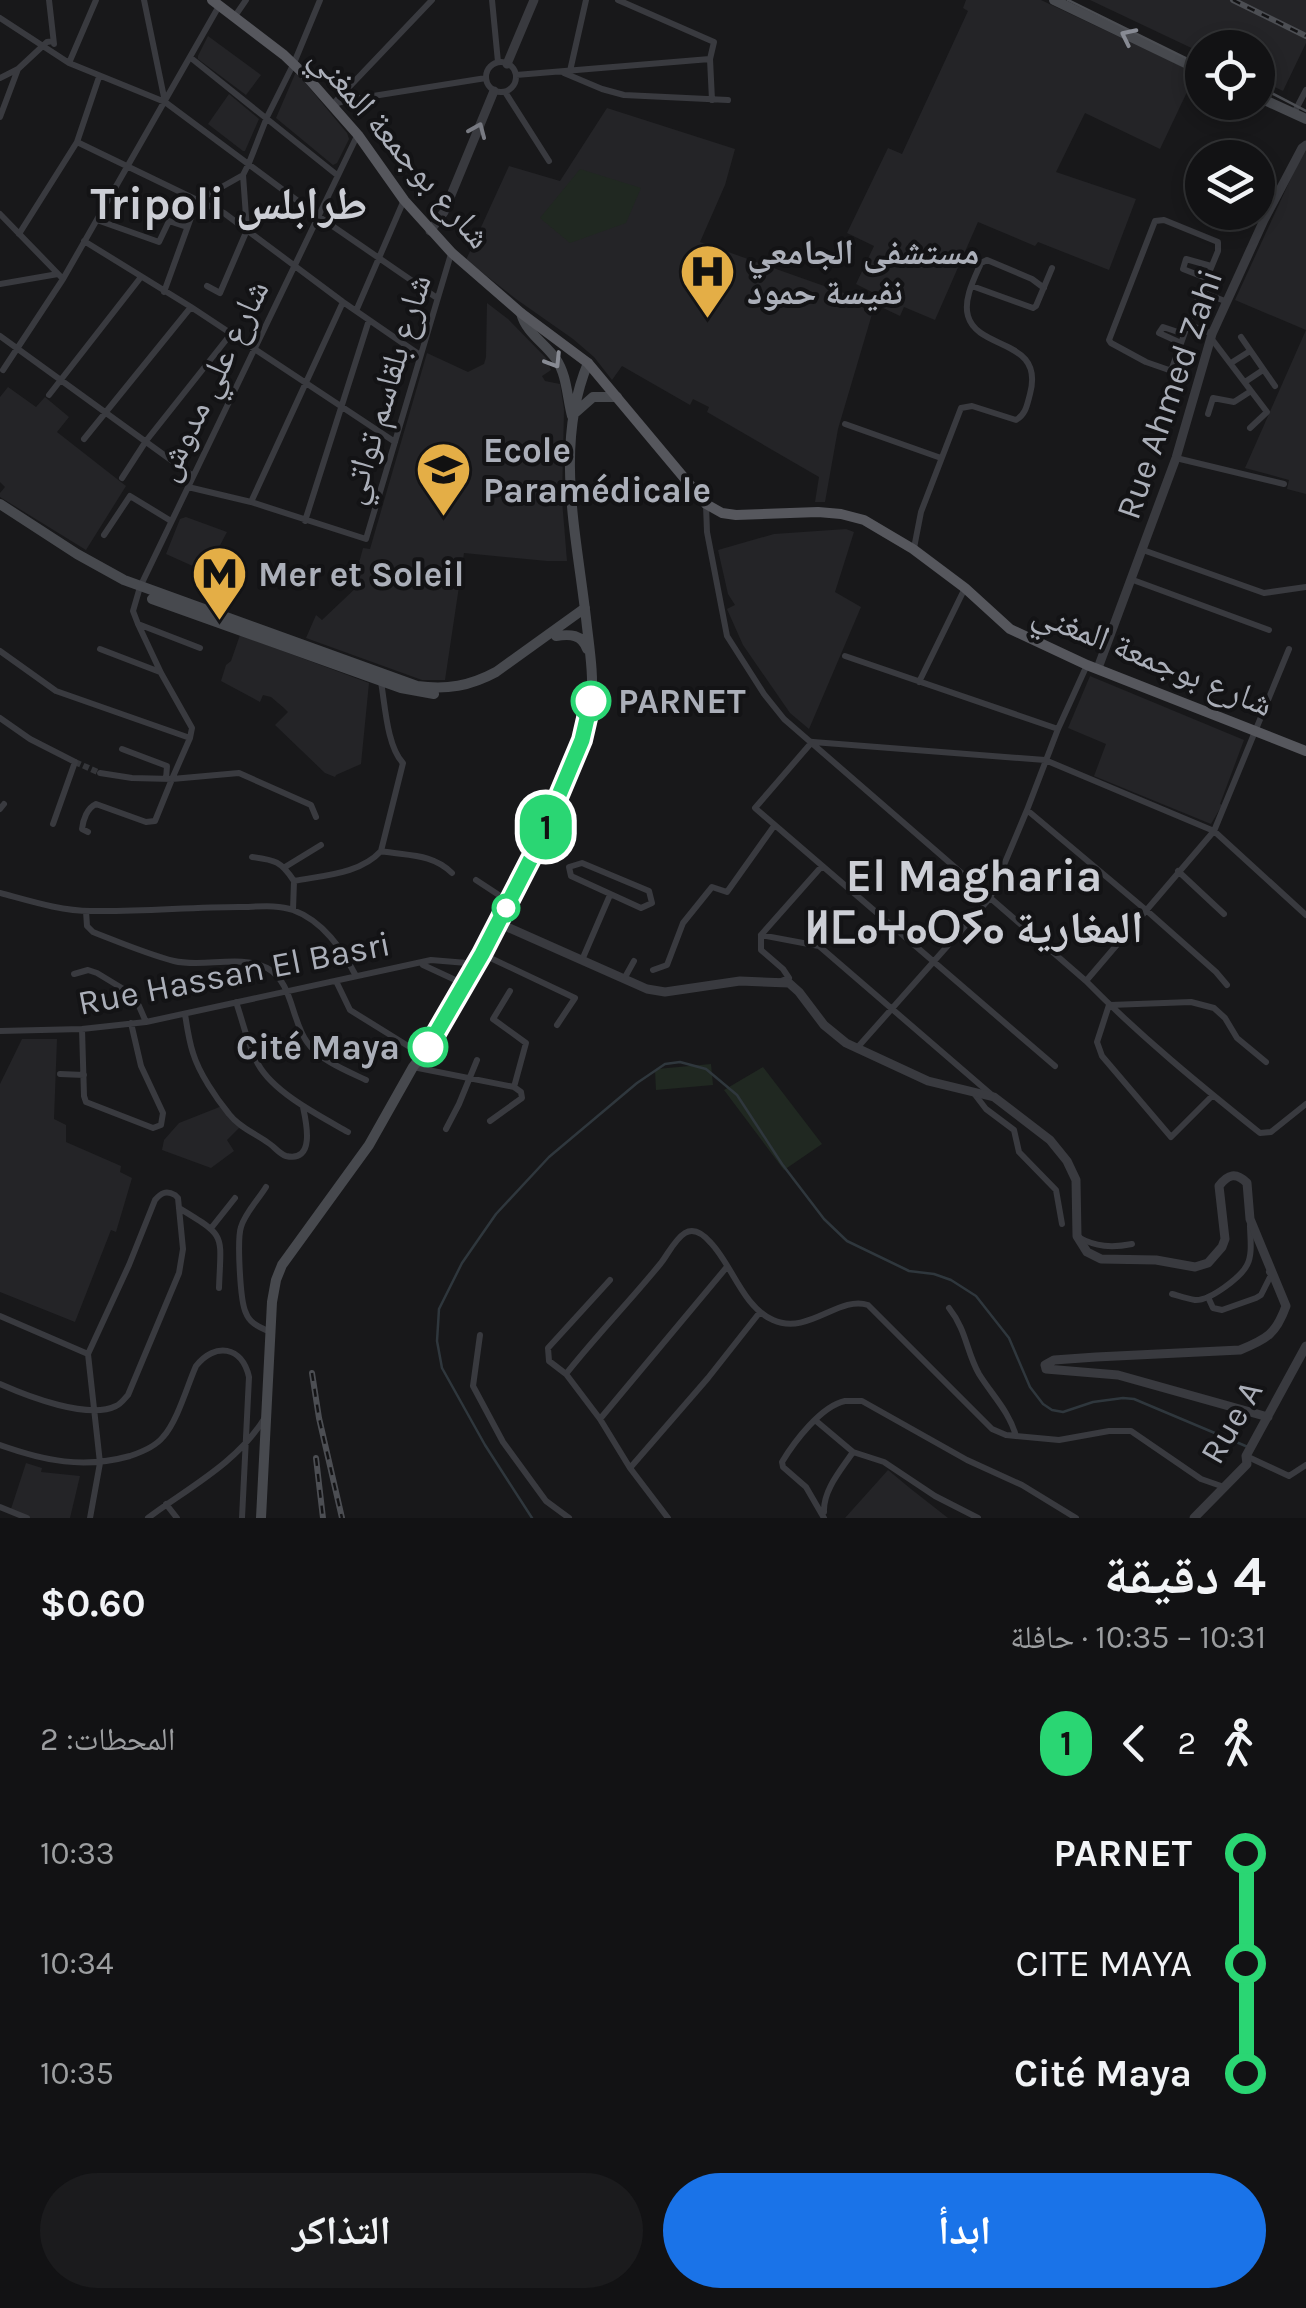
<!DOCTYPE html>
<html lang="ar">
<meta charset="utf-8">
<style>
body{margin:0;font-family:Karla,"Noto Naskh Arabic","Noto Sans Tifinagh",sans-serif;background:#1b1b1d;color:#f1f3f6;direction:rtl;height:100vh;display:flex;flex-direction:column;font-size:38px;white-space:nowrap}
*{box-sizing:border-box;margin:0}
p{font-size:32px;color:#9c9ea0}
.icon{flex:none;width:55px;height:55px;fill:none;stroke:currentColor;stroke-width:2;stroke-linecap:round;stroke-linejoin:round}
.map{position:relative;height:1518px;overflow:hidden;direction:ltr}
.panel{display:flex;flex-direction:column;background:#121214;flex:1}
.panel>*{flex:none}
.badge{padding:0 20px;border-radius:32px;font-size:35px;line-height:65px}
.buttons{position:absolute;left:1185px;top:30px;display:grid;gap:20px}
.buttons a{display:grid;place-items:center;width:90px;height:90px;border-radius:50%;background:#121214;box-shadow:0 5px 15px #0003,0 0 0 2px #313234;font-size:50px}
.map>.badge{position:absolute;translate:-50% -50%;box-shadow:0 0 0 5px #fff}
.legs{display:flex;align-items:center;gap:15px;height:110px;padding:0 40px;font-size:32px}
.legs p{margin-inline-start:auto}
.overview{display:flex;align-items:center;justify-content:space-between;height:170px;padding:0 40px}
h1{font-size:55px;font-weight:700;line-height:75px}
.primary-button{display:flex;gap:20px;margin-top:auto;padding:20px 40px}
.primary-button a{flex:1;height:115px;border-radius:60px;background:#1a73e8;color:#fff;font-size:40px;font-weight:700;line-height:115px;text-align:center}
.primary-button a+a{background:#1b1b1d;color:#f1f3f6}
ul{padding:0 40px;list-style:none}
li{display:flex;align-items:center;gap:35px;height:110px;font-size:38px}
li i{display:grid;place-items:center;width:15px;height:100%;margin:0 12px;background:currentColor}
li i::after{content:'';width:25px;height:25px;margin:-12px;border:8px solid;border-radius:50%;background:#121214}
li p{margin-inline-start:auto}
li:first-child i{background:linear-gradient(#0000 50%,currentColor 0)}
li:last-child i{background:linear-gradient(currentColor 50%,#0000 0)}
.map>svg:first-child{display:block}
.built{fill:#242427}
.green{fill:#202821}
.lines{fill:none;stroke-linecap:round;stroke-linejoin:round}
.stream{stroke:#2f373d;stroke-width:2.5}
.minor-tunnel{stroke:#35363a;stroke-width:6;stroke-dasharray:6 3;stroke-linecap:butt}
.minor{stroke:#393a3f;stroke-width:6}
.tertiary{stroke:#393a3f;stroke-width:9}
.secondary{stroke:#47494e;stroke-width:10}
.primary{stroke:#56575d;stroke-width:10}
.tram{stroke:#4c4e53;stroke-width:2.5}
.rail-casing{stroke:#4c4e53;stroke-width:6}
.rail{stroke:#131315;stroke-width:2.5;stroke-dasharray:8;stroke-linecap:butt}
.oneway{stroke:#888b94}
.oneway2{stroke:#787a82}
.line-1-casing{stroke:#fff;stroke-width:22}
.line-1{stroke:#2ad673;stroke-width:15}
.stop-1-dot{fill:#fff;stroke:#2ad673;stroke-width:5}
.labels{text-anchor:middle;stroke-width:8;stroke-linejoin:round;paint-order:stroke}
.street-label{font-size:35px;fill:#abafb9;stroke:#131315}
.poi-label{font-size:35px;font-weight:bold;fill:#abafb9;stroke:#131315;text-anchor:start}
.stop-label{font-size:35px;font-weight:bold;fill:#abafb9;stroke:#131315;text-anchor:start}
.district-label{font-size:45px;font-weight:bold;fill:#ccced5;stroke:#131315}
</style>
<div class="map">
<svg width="1306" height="1518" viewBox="0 0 1306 1518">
<rect width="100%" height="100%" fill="#18181a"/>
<path class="built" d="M 966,0 L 1041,0 L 1196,73 L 1160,149 L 1085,113 L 1056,172 L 1136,199 L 1109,270 L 1038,242 L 1035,246 L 978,222 L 935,320 L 904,307 L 900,316 L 881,307 L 884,298 L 856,284 L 874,246 L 847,233 L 888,148 L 902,154 L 968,11 L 963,8 Z
M 1090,0 L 1306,0 L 1306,43 L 1283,91 L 1258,79 L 1258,48 L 1202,48 L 1202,53 Z
M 208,36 L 261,75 L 246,95 L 198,59 L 198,56 Z
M 295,74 L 298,74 L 347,133 L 349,139 L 337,163 L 333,165 L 276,118 Z
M 229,94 L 259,119 L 245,151 L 243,151 L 208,124 Z
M 607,108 L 735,149 L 725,185 L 700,242 L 875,304 L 838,429 L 825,502 L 815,502 L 819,477 L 707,412 L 709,407 L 693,399 L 690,405 L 622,366 L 612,380 L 594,357 L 573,339 L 516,299 L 466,260 L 509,166 L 560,181 Z
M 1306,151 L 1306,494 L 1287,489 L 1289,480 L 1245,468 L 1306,330 L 1235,300 L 1303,152 Z
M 487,303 L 508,319 L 546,358 L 551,370 L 542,376 L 545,381 L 560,384 L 564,409 L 562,500 L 567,561 L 547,561 L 464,553 L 445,680 L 422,680 L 306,638 L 316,615 L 322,620 L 360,584 L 357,580 L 361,575 L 356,574 L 363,548 L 370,549 L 427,353 L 468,372 L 484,364 L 486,357 Z
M 8,387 L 36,407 L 45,397 L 69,417 L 57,432 L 126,486 L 86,550 L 0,497 L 0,493 L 5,487 L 0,482 L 0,397 Z
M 186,517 L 227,532 L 206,572 L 166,554 L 180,519 Z
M 846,529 L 854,532 L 835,592 L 861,607 L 809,729 L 790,713 L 743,645 L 727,609 L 735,605 L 728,594 L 718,550 L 774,534 Z
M 240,635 L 369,683 L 361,764 L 336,775 L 335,777 L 325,773 L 275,725 L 288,712 L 284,708 L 271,697 L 263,695 L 260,702 L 221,681 L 226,665 L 231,661 Z
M 1090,676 L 1244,740 L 1220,804 L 1222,805 L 1211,824 L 1094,776 L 1106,744 L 1068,728 Z
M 22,1039 L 57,1039 L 54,1119 L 66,1125 L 66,1142 L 121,1166 L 120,1172 L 132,1178 L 116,1232 L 111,1230 L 75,1322 L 0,1292 L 0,1084 Z
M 222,1106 L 241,1126 L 227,1140 L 234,1151 L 211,1168 L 162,1150 L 164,1140 L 179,1123 Z
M 26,1463 L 42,1468 L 41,1472 L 80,1476 L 70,1518 L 28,1518 L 10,1512 Z
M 888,1470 L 911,1489 L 948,1518 L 845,1518 Z"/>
<path class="green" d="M 580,169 L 641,188 L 626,223 L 570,243 L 540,218 Z
M 711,1064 L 713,1085 L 656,1090 L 655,1070 L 657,1069 Z
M 763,1067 L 822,1144 L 784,1170 L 724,1090 Z"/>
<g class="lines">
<path class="stream" d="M 532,1518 L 485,1445 L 442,1368 L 437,1341 L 439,1309 L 462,1263 L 496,1214 L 549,1157 L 637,1083 L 665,1064 L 680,1062 L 706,1069 L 737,1095 L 782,1164 L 824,1219 L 847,1241 L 909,1271 L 934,1274 L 951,1280 L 976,1296 L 1009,1338 L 1030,1387 L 1043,1404 L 1052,1410 L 1063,1412 L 1093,1402 L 1123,1398 L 1134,1399 L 1248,1447"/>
<path class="minor-tunnel" d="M 75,762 L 100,773"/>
<path class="minor" d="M 49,0 L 54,44
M 144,0 L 165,102
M 492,0 L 498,62
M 618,0 L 714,42 L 710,59 L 712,100
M 235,16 L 246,0
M 0,18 L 69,63 L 165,102 L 318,216 L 437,298
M 191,58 L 337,175
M486 77a15 15 0 1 1 30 0a15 15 0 1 1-30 0Z
M 69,63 L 96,0
M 570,71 L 586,0
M 564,73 L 602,89 L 624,95 L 728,100
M 516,75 L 710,59
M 99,77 L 77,142 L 224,213 L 343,302 L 420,355
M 0,78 L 18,69 L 47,42 L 53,41
M 505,92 L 549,161
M 332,105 L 348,100 L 486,78
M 332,105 L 432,0
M 1294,113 L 1306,90
M 0,117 L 18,69
M 0,214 L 63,279
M 97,220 L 159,242 L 169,221 L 187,227
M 19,234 L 77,142
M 84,241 L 191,307 L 395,442
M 1206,278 L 1183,269 L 1186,259 L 1211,266
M 0,284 L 58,274
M 207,286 L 220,293 L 247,230 L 243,175
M 972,286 L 1033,308 L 1036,306 L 1052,268
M 164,292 L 197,201 L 243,175 L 249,163 L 267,117 L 294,63 L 320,0
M 356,311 L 404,200
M 1188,324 L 1201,292
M 1212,334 L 1188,324 L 1172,368 L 1169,370 L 1146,362 L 1111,343 L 1109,340 L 1155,221 L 1164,220 L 1218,242 L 1218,251 L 1201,292 L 1225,301
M 0,336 L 193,476
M 1241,337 L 1275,386
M 1211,338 L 1267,412 L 1250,428
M 1181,343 L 1159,333 L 1163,327 L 1184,334
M 1231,363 L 1250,351
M 3,370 L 63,279 L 219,6
M 1245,382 L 1263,370
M 49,395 L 141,277
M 1208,414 L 1213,398 L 1234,402 L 1251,391
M 845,424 L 941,458
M 84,439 L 191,307
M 1176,458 L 1284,484
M 122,478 L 146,441 L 230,335
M 188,487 L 251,502 L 366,539 L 451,254
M 251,502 L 343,302
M 706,505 L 707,532 L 727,636 L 764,694 L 784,719 L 1086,981 C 1140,1036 1200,1085 1260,1133 L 1271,1132 L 1306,1104
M 305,521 L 369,320
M 104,535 L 130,496 L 171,521
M 914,548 L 921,512 L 961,408 L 972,406 L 1016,420 C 1026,414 1027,405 1030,394 C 1045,338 978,351 968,316 C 963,299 975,277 981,263 L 987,260 L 1032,279 L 1044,288
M 1143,550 L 1264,593 L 1306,587
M 1133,580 L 1269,630
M 138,624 L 200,648
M 100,649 L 160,672
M 0,651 L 56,691 L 190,738
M 845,656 L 1058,729
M 919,682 L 965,588
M 0,718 L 30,739 L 75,762 L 53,824
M 812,742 L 755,808 L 1055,1066
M 813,742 L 1045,760 L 1214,831 L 1306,915
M 122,749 L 167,766 L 166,779
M 0,809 L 4,804
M 1027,810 L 1146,910 L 1216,972 L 1227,985
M 316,817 L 311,805 L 239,773 L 172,779 L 190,738 L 192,728 L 161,673 L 138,624 L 133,611 L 140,587 L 357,136
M 88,832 L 82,829 C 83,820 87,808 96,804 L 146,822 L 155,821 L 172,779 L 132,778 L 100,773
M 381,851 L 403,763 C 387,747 385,704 381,682
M 381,851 C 407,856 432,853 452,873
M 252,857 C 275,860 281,861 294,881 C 324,875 360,874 381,851
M 582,863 L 649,891 L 652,903 L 641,908 L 571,876 L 569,867 Z
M 822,866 L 761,935 L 819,946 L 993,1096
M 285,867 L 321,845
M 1178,871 L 1224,914
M 476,880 L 508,901
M 0,893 C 30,901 61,911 91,911 C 141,912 190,907 239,907 C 256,907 277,904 293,910 C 323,921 342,949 356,976
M 293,910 L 294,881
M 86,911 L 87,926 L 93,932 C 119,942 147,954 174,961 C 203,968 240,954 267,968 C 293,982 291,1020 307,1042 C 319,1060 347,1071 366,1080
M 761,935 L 761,950 L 783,969 L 789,978 L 781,981
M 582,960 L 610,895
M 423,965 L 464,984
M 653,970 L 667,965 L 683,923 L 712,887 L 727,892 L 774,826
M 74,974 L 88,970 L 97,973 L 125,990 L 139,1006 L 146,1022
M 624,979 L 634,961
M 336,981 L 350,1010 L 421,1054
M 1086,981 L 1214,831 L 1289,649
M 236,1002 C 243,1022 248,1046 258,1064 C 274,1093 320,1116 348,1132
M 1109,1005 L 1097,1042 L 1102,1056 L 1171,1137 L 1213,1095
M 1110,1005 L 1191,1002 L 1214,1008 L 1225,1018 L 1237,1038 L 1266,1062
M 185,1014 C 187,1027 189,1041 193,1053 C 199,1073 216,1098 229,1114 C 239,1127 254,1133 267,1142 C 274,1146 279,1154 286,1156 C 316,1163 306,1121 303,1107
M 82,1029 L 84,1096 L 86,1102 L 153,1128 L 161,1125 L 163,1113 L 141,1066 L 131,1023
M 0,1031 L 82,1029 L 146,1022 L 431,960 L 467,963 L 482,954 L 575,998 L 557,1025
M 857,1048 L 990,898 L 1027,810 L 1058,729 L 1087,665
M 413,1067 L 514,1087 L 526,1043 L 493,1019 L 510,991
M 60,1074 L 84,1075
M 973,1092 L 986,1109 L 1014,1130 L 1019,1152 L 1056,1190 L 1062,1224
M 490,1121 L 522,1098 L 521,1092 L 514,1087
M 446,1129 L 459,1104 L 477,1060
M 266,1187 C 258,1200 245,1213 241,1227 C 237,1239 240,1302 246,1313 C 250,1324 260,1327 270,1332
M 179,1208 C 227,1237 221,1233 219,1288
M 212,1227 L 235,1198
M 1078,1237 C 1096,1247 1112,1248 1132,1244
M 1172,1294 C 1179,1296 1188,1299 1195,1300 C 1210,1301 1241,1277 1247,1265 C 1253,1254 1250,1237 1250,1225
M 1208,1297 L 1213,1308 L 1222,1310 L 1256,1298 L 1261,1295 L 1271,1275 L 1269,1272
M 949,1308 C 967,1331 966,1351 979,1374 C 992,1395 1009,1411 1016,1436
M 0,1316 L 88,1354
M 480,1335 L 473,1386 L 503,1442 L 546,1501 L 569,1518
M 88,1354 L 100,1463 L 90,1518
M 566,1374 L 549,1361 L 548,1348 L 610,1280
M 0,1384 C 27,1396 88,1420 116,1406 C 121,1404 124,1399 128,1395 L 179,1273 L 183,1249 L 178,1198 L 175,1195 C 166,1190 161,1193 155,1200 L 129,1265 L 88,1354
M 600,1419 L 726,1268
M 815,1420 L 853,1452 L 884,1462 L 935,1496 L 978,1518
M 0,1445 C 45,1461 83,1469 130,1456 C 142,1452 155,1447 163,1437 C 178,1420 187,1386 196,1366 C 215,1342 242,1346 249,1377 L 242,1518
M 1246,1456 L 1289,1476 L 1306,1465
M 630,1468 L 708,1378 L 760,1312
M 166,1504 L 177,1518
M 0,1507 L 27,1518
M 824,1512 C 823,1490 841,1470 853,1452
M 148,1518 C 188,1488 237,1463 264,1419
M 668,1518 L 630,1468 L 600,1419 L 566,1374 C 596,1336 630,1301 661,1263 C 668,1254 675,1239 685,1233 C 695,1227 705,1236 711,1243 C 732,1265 743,1307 773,1320 C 808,1336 839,1295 868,1305 L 992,1429 L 1006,1435 L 1059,1440 L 1109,1431 L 1131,1431 L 1201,1479 L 1224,1487
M 824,1518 L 806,1487 L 783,1467 L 782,1462 C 794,1442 821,1406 845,1401 C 847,1401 859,1401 862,1401 L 967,1460 L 1022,1485 L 1076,1518"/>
<path class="tertiary" d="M 507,64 L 534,0
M 430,231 L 444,212 L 494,91
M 1098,668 L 1176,458 L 1212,334 L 1264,220 L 1302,148 L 1306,145
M 498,923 L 647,989 L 665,992 L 740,981 L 789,983 L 799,992 L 824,1025 L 846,1043 L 928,1081 L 994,1097 L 1050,1140 L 1067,1161 L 1076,1180 L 1077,1236 L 1087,1252 L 1101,1259 L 1156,1260 L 1195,1267 L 1208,1263 L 1222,1247 L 1225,1239 L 1219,1186 C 1228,1174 1236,1172 1247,1183 L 1250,1219 L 1286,1306 C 1276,1334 1267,1339 1240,1350 L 1096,1357 L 1054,1360 L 1045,1365 L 1046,1369 L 1118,1375 L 1268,1417
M 1194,1518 L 1247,1464 L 1246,1456 L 1306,1346"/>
<path class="secondary" d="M 1054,0 L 1202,71
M 1258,97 L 1306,119
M 521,313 C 526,333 545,343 556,359 C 567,375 567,397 572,416
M 576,412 L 593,397 L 617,397
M 0,504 L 77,554 L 124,580 L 417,686 C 447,690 470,686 496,672 L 585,608
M 152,599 L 401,688 L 434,694
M 556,636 C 570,634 582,634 587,649
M 261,1518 L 272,1302 L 276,1280 L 282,1265 L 369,1145 L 413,1067 L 428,1047 C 475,965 522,884 559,797 C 572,766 586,736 591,703 C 594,678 590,652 587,627 C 578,540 553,447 588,363"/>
<path class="primary" d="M 212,0 L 284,55 L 307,77 L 358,135 L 404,200 L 452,253 L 521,313 L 588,363 L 706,504 L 722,513 L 736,515 L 818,512 L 841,514 L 864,520 L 913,549 L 965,588 L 1010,629 L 1087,665 L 1306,751"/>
<path class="tram" d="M 1068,0 L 1202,66
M 1258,86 L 1306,111"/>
<defs>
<path id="rail" d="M 1233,0 L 1306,36
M 312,1373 L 319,1418 L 342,1518
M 316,1458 L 323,1518"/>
</defs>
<use href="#rail" class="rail-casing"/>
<use href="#rail" class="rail"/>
</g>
<defs><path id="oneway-chevron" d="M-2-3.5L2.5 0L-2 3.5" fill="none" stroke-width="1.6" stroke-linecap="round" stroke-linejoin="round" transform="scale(2.5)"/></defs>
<g class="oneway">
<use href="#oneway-chevron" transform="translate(1128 36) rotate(-154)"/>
<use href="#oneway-chevron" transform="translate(554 361) rotate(58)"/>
</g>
<use class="oneway2" href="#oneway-chevron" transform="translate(478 130) rotate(-67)"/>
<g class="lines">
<defs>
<path id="line-1" d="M 428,1047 L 482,954 L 538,845 L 582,740 L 591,701"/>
</defs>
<use href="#line-1" class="line-1-casing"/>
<use href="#line-1" class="line-1"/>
</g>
<defs>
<symbol id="hospital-pin" viewBox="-11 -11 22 30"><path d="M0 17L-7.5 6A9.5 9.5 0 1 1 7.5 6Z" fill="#e4ae46" stroke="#131315"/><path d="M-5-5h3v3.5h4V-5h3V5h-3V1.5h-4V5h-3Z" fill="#111"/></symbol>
<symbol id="university-pin" viewBox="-11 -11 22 30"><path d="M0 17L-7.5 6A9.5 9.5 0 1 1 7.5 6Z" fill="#e4ae46" stroke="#131315"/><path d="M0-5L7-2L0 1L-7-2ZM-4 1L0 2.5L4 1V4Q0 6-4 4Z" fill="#111"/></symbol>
<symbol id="metro-pin" viewBox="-11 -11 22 30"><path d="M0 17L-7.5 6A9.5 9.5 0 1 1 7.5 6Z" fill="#e4ae46" stroke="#131315"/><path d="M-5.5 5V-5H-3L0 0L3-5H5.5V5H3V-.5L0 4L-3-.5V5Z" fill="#111"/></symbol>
</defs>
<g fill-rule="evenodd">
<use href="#hospital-pin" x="676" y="240" width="63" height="86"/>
<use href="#university-pin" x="412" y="438" width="63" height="86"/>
<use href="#metro-pin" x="188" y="542" width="63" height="86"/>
</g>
<g class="stop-1-dot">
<circle cx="591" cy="701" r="18"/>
<circle cx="506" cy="908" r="12"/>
<circle cx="428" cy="1047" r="18"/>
</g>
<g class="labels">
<g class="street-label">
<text transform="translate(401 147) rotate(49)" y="12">شارع بوجمعة المغني</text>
<text transform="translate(211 380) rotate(-64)" y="12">شارع علي مدوش</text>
<text transform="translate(385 389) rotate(-73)" y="12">شارع بلقاسم تواتي</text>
<text transform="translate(1169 394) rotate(-71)" y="12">Rue Ahmed Zahi</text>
<text transform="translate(1153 658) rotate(22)" y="12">شارع بوجمعة المغني</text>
<text transform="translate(234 973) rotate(-11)" y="12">Rue Hassan El Basri</text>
<text transform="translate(1231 1422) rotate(-60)" y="12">Rue A</text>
</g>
<g class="poi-label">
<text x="747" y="264">مستشفى الجامعي<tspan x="747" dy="40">نفيسة حمود</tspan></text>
<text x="483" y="462">Ecole<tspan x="483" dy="40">Paramédicale</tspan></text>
<text x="258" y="586">Mer et Soleil</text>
</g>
<g class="stop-label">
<text x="618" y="713">PARNET</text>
<text x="400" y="1059" text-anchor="end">Cité Maya</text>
</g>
<g class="district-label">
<text x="229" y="219">Tripoli طرابلس</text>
<text x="974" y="891">El Magharia<tspan x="974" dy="52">ⵍⵎⴰⵖⴰⵔⵢⴰ المغارية</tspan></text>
</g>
</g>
</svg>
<div class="buttons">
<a><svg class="icon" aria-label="locate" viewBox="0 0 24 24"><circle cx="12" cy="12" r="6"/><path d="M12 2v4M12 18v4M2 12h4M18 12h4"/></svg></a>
<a><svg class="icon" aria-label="layers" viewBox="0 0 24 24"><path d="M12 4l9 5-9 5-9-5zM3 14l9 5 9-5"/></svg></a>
</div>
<b class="badge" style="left:546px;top:827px;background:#2ad673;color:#111">1</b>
</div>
<section class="panel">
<div class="overview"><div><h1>4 دقيقة</h1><p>10:31 – 10:35 · حافلة</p></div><b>$0.60</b></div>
<div class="legs"><svg class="icon" aria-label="walk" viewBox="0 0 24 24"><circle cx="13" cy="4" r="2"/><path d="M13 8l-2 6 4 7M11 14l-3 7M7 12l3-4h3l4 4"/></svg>2<svg class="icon" aria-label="back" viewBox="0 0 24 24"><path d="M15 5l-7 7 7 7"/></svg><b class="badge" style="background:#2ad673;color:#111">1</b><p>المحطات: 2</p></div>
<ul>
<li><i style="color:#2ad673"></i><b>PARNET</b><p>10:33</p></li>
<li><i style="color:#2ad673"></i><span>CITE MAYA</span><p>10:34</p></li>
<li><i style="color:#2ad673"></i><b>Cité Maya</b><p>10:35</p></li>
</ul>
<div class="primary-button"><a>ابدأ</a><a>التذاكر</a></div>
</section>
